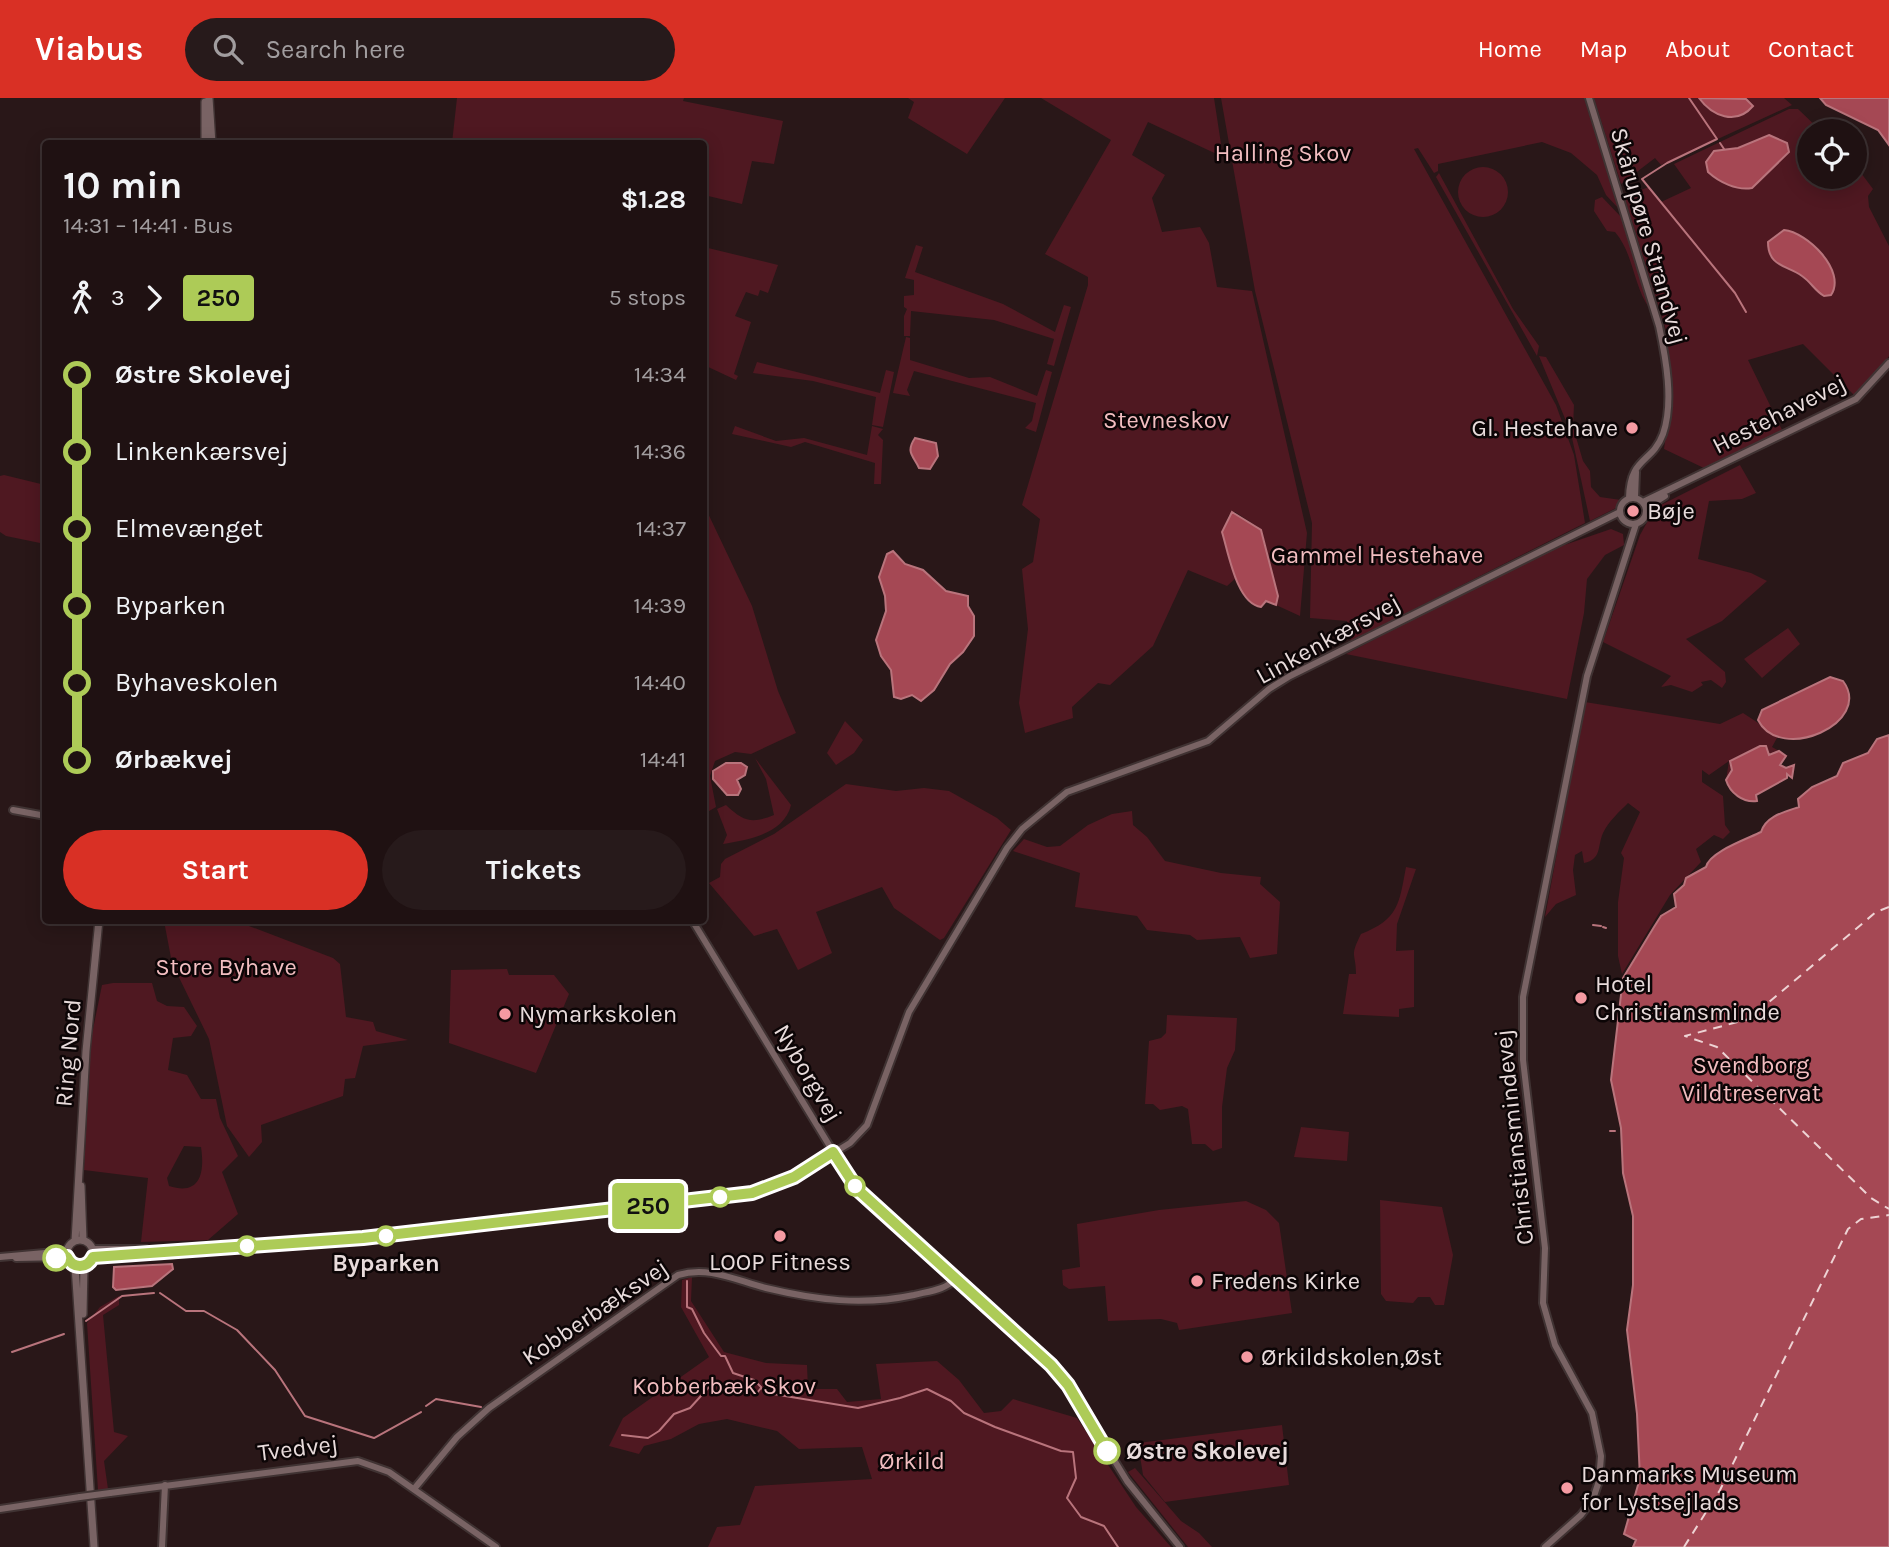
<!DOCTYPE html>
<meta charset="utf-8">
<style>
body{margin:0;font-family:Karla,sans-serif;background:#271a1b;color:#f1f3f6;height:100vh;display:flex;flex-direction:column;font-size:26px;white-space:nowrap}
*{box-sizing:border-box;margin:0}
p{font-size:23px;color:#a19d9f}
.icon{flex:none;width:38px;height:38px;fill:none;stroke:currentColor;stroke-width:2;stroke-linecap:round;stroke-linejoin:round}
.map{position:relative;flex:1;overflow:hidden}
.panel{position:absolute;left:42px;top:42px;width:665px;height:784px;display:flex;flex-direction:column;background:#1f1112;border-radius:7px;box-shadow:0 4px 18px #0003,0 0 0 2px #3c3132}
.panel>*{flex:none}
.badge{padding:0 14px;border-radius:5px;font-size:24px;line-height:46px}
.buttons{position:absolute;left:1797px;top:21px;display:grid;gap:14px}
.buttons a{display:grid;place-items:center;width:70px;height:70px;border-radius:50%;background:#1f1112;box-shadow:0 4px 18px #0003,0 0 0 2px #3c3132;font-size:35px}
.map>.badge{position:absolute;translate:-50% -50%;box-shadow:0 0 0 4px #fff}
.legs{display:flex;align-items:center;gap:10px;height:77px;padding:0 21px;font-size:23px}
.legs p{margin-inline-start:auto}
.overview{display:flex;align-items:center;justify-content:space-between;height:119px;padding:0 21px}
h1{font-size:38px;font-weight:700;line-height:52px}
.action{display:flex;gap:14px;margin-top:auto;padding:14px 21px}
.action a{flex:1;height:80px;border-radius:42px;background:#d93025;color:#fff;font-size:28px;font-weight:700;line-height:80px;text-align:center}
.action a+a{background:#271a1b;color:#f1f3f6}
ul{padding:0 21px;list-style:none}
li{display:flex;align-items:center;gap:24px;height:77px;font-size:26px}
li i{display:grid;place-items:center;width:10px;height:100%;margin:0 9px;background:currentColor}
li i::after{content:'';width:18px;height:18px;margin:-9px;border:5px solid;border-radius:50%;background:#1f1112}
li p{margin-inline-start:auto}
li:first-child i{background:linear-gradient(#0000 50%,currentColor 0)}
li:last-child i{background:linear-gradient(currentColor 50%,#0000 0)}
header{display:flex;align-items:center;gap:42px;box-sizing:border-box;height:98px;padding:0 35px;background:#d93025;color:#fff}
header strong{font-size:33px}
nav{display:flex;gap:38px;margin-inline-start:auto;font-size:24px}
.search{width:490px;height:63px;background:#271a1b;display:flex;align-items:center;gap:18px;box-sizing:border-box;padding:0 24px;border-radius:38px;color:#a19d9f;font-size:26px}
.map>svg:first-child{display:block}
.green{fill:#4f1821;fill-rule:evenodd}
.water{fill:#a54854;stroke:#b9747c;stroke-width:2}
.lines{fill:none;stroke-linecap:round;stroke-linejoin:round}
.stream{stroke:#b9747c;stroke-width:2}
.ferry{stroke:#eed3d4;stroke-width:2;stroke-dasharray:9 7;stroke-linecap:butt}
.tertiary-casing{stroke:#403333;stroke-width:10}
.secondary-casing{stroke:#403333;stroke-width:10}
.tertiary{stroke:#796364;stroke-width:6}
.secondary{stroke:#796364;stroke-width:7}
.tertiary-bridge-casing{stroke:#403333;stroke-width:10;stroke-linecap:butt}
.tertiary-bridge{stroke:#796364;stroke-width:6}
.line-1-casing{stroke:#fff;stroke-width:16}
.line-1{stroke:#adcb57;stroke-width:10}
.poi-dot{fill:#f49aa2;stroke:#0c0506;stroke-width:2.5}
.stop-1-dot{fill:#fff;stroke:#adcb57;stroke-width:3.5}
.labels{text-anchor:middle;stroke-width:5;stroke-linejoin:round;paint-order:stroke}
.park-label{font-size:24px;fill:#f2bdc0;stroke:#0c0506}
.street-label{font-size:24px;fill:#e8dbdb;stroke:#0c0506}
.poi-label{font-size:24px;fill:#e8dbdb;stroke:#0c0506;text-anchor:start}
.stop-label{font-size:24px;font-weight:bold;fill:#e8dbdb;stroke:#0c0506}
</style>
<header>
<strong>Viabus</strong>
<div class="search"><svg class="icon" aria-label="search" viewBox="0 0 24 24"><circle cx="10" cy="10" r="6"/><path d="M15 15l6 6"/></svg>Search here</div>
<nav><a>Home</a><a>Map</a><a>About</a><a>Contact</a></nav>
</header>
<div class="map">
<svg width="1889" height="1449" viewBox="0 0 1889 1449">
<rect width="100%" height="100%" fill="#291718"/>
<path class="green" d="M 457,0 L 684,0 L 683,3 L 783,23 L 774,66 L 752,63 L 742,106 L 704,97 L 704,46 L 452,45 Z
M 908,0 L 1005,0 L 967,56 L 908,20 L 914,4 Z
M 1041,0 L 1214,0 L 1223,59 L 1148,24 L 1132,57 L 1165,77 L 1152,100 L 1162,134 L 1200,129 L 1209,145 L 1217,189 L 1252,193 L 1307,435 L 1300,518 L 1276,507 L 1278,498 L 1263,437 L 1258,429 L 1235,414 L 1229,417 L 1222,434 L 1236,480 L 1227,488 L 1188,472 L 1153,548 L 1110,587 L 1098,585 L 1072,609 L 1073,620 L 1025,635 L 1019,605 L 1028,531 L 1022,471 L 1033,464 L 1040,421 L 1022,407 L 1088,187 L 1088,179 L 1045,156 L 1111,42 Z
M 1221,0 L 1584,0 L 1618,110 L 1606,97 L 1597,77 L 1571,55 L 1542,44 L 1438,66 L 1438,73 L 1434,75 L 1418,50 L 1414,51 L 1556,307 L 1574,357 L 1585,425 L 1351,543 L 1347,523 L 1310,520 L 1312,425 L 1255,193 Z
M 1594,0 L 1784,0 L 1792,7 L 1661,67 L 1655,60 L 1621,86 Z
M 1789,11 L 1798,11 L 1821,33 L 1810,33 L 1810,79 L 1855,79 L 1855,67 L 1873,91 L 1868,98 L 1869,109 L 1889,148 L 1889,258 L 1872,282 L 1854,297 L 1803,246 L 1748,262 L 1783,334 L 1706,371 L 1664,351 L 1671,302 L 1666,232 L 1624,98 L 1649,89 L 1661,104 L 1691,90 L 1674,66 Z
M1458 94a25 25 0 1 1 50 0a25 25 0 1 1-50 0Z
M 1439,75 L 1513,211 L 1539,248 L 1537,258 L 1436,79 Z
M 1602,99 L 1622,120 L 1650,211 C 1633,188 1634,156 1615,134 L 1607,133 L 1594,113 L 1595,102 Z
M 916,147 L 923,149 L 915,174 L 1003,206 L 1055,234 L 1064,207 L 1071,209 L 1054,268 L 1047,266 L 1054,241 L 994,222 L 911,213 L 910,238 L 904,238 L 904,218 L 907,211 L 904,209 L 904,198 L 914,197 L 914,182 L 905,180 Z
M 704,149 L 778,167 L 768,195 L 760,192 L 758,198 L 746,194 L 735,218 L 751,224 L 734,276 L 738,278 L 736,282 L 704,267 Z
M 906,239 L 910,240 L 910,262 L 969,280 L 990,279 L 1037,298 L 1046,272 L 1052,274 L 1036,334 L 1025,330 L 1032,323 L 1036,305 L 914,273 L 907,292 L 910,298 L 893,295 Z
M 1539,258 L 1546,259 L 1574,307 L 1573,329 L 1583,363 L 1590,373 L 1591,389 L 1600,399 L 1621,402 L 1616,410 L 1590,423 L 1571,335 Z
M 757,264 L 880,295 L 886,272 L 894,274 L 883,329 L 872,327 L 876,299 L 813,283 L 753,275 Z
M 735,328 L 776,343 L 804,340 L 867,357 L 872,328 L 883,331 L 878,337 L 883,342 L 881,386 L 874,386 L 875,365 L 805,344 L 791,349 L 732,336 Z
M 1740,367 L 1756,395 L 1742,401 L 1709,403 L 1698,461 L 1751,475 L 1767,483 L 1722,523 L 1686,541 L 1725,574 L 1726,584 L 1722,590 L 1711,582 L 1701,584 L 1703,587 L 1692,594 L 1671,587 L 1661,589 L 1671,578 L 1603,544 L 1640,437 L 1655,410 Z
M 4,377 L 45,387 L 45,446 L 6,438 L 0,434 L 0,378 Z
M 704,407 L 752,508 L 778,593 L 796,635 L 751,656 L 735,654 L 715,663 L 710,678 L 716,709 L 704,716 Z
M 1611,431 L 1623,436 L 1624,447 L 1605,457 L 1587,481 L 1584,515 L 1567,601 L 1346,556 L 1544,454 Z
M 1788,530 L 1800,546 L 1762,580 L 1744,561 Z
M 1585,604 L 1720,626 L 1743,615 L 1778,638 L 1772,649 L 1779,653 L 1769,657 L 1760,648 L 1730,662 L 1732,672 L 1726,682 L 1729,663 L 1709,677 L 1702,672 L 1702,684 L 1723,698 L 1725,727 L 1730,734 L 1723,741 L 1714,737 L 1696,751 L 1701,764 L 1670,797 L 1622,876 L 1618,858 L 1618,804 L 1624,760 L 1621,755 L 1640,714 L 1628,705 C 1620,713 1608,724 1603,735 C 1597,749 1602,761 1584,765 L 1582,753 L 1575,757 L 1573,772 L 1576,797 L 1556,806 L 1545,819 Z
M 845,623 L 863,642 L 854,655 L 836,667 L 827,655 Z
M 755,660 L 791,707 C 784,736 748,742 723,746 L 727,737 L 717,711 L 726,707 C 744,724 752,726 774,717 L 766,681 Z
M 846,686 L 896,693 L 924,690 L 949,693 L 997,720 L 1011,732 L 944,840 L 940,842 L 894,810 L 882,789 L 816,814 L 832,855 L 798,872 L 777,831 L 754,838 L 709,785 L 720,779 L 721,766 L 725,761 L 774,736 Z
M 1132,713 L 1133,727 L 1147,739 L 1165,763 L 1221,775 L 1261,779 L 1260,786 L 1280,804 L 1277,856 L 1250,860 L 1240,839 L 1197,842 L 1190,837 L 1147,832 L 1137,818 L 1075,809 L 1080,775 L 1013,753 L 1024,741 L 1047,749 L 1060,748 L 1088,727 L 1112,716 Z
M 1406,769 L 1416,771 L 1397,826 L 1396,853 L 1414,852 L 1414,909 L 1399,911 L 1399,919 L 1343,916 L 1349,876 L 1356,876 C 1356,854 1349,860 1361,836 C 1399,821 1399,806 1406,769 Z
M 164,823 L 236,823 L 333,860 L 340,866 L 346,919 L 373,924 L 376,933 L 408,942 L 363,948 L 355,980 L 345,981 L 343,998 L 261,1027 L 262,1044 L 249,1059 L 227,1028 L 209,941 L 172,865 Z
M 507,871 L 509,877 L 554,877 L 569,896 L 536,975 L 449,945 L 451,872 Z
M 113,885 L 152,885 L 157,903 L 167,908 L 184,909 L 197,928 L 191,938 L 173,940 L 168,972 L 187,977 L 201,1001 L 216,1001 L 220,1020 L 238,1058 L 222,1074 L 238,1116 L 208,1142 L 141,1144 L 148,1080 L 84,1072 L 91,941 L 102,887 ZM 184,1048 L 201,1049 C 205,1075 200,1098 169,1088 L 167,1080 Z
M 1167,917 L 1237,920 L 1235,952 L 1227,970 L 1222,1009 L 1222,1050 L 1213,1053 L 1205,1046 L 1192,1046 L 1188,1011 L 1182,1008 L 1160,1012 L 1153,1006 L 1145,1006 L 1149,943 L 1161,940 L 1166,935 Z
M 1301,1029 L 1349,1034 L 1347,1063 L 1294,1059 Z
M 1380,1102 L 1442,1109 L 1453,1157 L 1444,1207 L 1435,1207 L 1430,1199 L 1418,1199 L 1413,1205 L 1386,1203 L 1381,1196 Z
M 1246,1103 L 1266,1112 L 1279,1125 L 1292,1215 L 1179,1232 L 1177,1225 L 1161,1221 L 1108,1223 L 1105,1188 L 1069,1191 L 1063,1187 L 1062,1172 L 1080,1169 L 1077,1126 L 1159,1112 Z
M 692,1179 L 691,1203 L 724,1254 L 766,1265 L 807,1267 L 808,1291 L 837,1291 L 847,1304 L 881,1301 L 876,1266 L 937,1263 L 959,1282 L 984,1315 L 1001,1313 L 1013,1301 L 1077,1320 L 1136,1409 L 1171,1449 L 708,1449 L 717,1429 L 740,1427 L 755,1388 L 872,1381 L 862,1349 L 799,1351 L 777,1333 L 727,1321 L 699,1326 L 671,1341 L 644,1348 L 639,1356 L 609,1348 L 623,1320 L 709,1259 L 681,1209 L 682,1182 Z
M 119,1198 L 119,1207 L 103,1217 L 114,1334 L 128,1338 L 104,1363 L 108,1391 L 98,1392 L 87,1225 L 100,1209 Z
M 1282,1327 L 1289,1387 L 1165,1404 L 1143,1377 L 1138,1345 Z
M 1135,1370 L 1181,1423 L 1199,1435 L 1212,1449 L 1188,1449 L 1128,1374 Z"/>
<path class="water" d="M 1699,0 L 1746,1 L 1753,8 C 1736,28 1712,18 1699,0 Z
M 1820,0 L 1889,0 L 1889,47 L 1878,32 L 1826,7 Z
M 1769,37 L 1787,45 L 1789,54 L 1752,90 C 1737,93 1719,84 1708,74 L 1706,64 L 1714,53 L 1738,50 Z
M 1784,132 C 1807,134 1847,173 1831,197 L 1824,198 C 1815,193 1811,184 1802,178 C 1787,167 1768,169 1768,144 Z
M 915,340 L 936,345 L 938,358 L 930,371 L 919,370 C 914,358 905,355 915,340 Z
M 1232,414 L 1261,432 L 1278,498 L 1276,507 L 1266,503 L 1261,509 C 1237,506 1229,457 1222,434 Z
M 893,453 L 905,466 L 923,472 L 946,493 L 968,498 L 968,508 L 974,518 L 974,538 L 963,554 L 950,566 L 934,592 L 921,603 L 912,597 L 901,601 L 894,599 L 891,572 L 881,558 L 876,542 L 886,513 L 885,498 L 879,479 L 887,456 Z
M 1830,579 L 1843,583 C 1874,625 1780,666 1758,622 L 1762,612 Z
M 1889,637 L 1889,1449 L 1633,1449 L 1636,1442 L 1624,1436 L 1640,1380 L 1637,1316 L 1627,1232 L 1633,1187 L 1633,1118 L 1623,1075 L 1621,1030 L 1611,982 L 1623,880 L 1654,829 L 1661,818 L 1676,809 L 1674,796 L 1684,787 L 1686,780 L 1706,769 C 1709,754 1747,741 1761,734 C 1766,718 1784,714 1799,709 L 1798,701 L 1812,689 L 1837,678 L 1843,665 L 1868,655 L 1877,641 Z
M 1760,648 L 1766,648 L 1769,657 L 1779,653 L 1786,658 L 1780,667 L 1786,670 L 1794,667 L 1792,680 L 1787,676 L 1787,680 L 1756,697 L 1757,703 C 1743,705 1730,695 1726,682 L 1732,672 L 1730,663 Z
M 726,665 L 741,665 L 747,669 L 745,677 L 737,682 L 741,691 L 738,697 L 727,697 L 713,681 L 713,673 Z
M 172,1166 L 173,1171 L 152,1188 L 116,1192 L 113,1189 L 114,1169 Z"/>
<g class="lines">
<path class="stream" d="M 1689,0 L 1717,41 L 1667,65 L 1642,81 L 1735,195 L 1746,214
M 1720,45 L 1724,51
M 1593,827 L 1601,828
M 1603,829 L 1606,830
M 1610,1033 L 1615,1033
M 687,1183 L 687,1209 L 692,1211 L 704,1235 L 721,1258 L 725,1258 L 733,1275 L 754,1282 L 761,1289
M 160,1195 L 186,1213 L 204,1213 L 237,1232 L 275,1272 L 305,1318 L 374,1340 L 421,1314
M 86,1223 L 122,1198 L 154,1195
M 12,1254 L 64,1236
M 426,1308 L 436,1301 L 481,1309
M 622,1337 L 648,1340 L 659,1333 L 674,1316 L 690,1310 L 710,1288 L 717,1286 C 728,1300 741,1292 757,1295 L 761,1290 L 773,1296 L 858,1310 L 900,1300 L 927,1291 L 951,1303 L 964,1315 L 995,1329 L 1061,1353 L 1073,1354 L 1076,1380 L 1067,1400 L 1081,1419 L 1104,1428 L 1118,1449"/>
<path class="ferry" d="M 1889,809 L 1876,814 L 1749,921 L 1685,938 L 1717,949 L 1871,1100 L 1889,1111
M 1684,1449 L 1720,1392 L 1848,1131 L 1861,1121 L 1889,1117"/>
<defs>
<path id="tertiary" d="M 1589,0 L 1659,228 C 1666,261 1674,304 1663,336 C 1652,366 1630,358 1629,400
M1620 413a13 13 0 1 1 26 0a13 13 0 1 1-26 0Z
M 1635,400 L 1636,374
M 1643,404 L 1856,301 L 1889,265
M 1646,410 L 1665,398
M 13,712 L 46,718
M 692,822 L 851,1083 L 1051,1267 L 1068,1287 L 1127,1383 L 1180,1449
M 92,1151 L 146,1151
M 0,1159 L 67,1153
M 93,1159 L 377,1139 L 752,1095 L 794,1079 L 850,1045 L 867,1027 L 909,914 L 1007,750 L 1022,731 L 1067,694 L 1208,643 L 1269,591 L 1290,578 L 1620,414
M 16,1160 L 67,1159
M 414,1391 L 457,1339 L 489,1310 L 678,1177 C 709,1168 735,1182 766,1190 C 816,1202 863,1208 914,1197 C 930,1193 945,1192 957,1180
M 110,1395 L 358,1363 L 389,1374 L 496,1449
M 0,1411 L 80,1399
M 162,1449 L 165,1387
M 1545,1449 L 1581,1417 L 1593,1401 L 1599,1383 L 1601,1358 L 1592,1315 L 1555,1247 L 1543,1205 L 1545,1150 L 1523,962 L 1523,899 L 1587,578 L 1636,426"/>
<path id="secondary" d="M 209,0 L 212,46
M 205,46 L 205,4
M 81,1088 L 83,1142
M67 1155a13 13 0 1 1 26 0a13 13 0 1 1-26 0Z
M 75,1143 L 86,953 L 99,822
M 75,1168 L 94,1449
M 83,1216 L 84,1168"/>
</defs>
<use href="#tertiary" class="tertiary-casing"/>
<use href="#secondary" class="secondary-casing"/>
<use href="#tertiary" class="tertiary"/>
<use href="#secondary" class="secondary"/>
<defs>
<path id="tertiary-bridge" d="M 80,1399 L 110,1395"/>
</defs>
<use href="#tertiary-bridge" class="tertiary-bridge-casing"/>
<use href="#tertiary-bridge" class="tertiary-bridge"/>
</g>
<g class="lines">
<defs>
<path id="line-1" d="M 56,1160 L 67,1159 C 73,1171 87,1171 93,1159 L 363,1140 L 752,1095 L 794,1079 L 833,1054 L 857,1091 L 1051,1267 L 1068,1287 L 1107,1353"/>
</defs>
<use href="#line-1" class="line-1-casing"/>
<use href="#line-1" class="line-1"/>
</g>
<g class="poi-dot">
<circle cx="1632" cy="330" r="7"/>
<circle cx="1633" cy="413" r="7"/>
<circle cx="1581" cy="900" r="7"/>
<circle cx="505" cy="916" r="7"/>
<circle cx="780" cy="1138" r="7"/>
<circle cx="1197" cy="1183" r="7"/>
<circle cx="1247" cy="1259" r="7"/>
<circle cx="1567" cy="1390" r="7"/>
</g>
<g class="stop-1-dot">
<circle cx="855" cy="1088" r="9"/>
<circle cx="720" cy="1099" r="9"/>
<circle cx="386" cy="1138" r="9"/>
<circle cx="247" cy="1148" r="9"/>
<circle cx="56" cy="1160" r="12"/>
<circle cx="1107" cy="1353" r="12"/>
</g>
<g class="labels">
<g class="park-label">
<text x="1283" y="63">Halling Skov</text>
<text x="1166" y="330">Stevneskov</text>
<text x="1377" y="465">Gammel Hestehave</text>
<text x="226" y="877">Store Byhave</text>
<text x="1751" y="975">Svendborg<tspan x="1751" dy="28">Vildtreservat</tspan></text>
<text x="724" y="1296">Kobberbæk Skov</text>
<text x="912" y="1371">Ørkild</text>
</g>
<g class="street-label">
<text transform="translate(1649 138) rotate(74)" y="8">Skårupøre Strandvej</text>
<text transform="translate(1779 316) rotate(-27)" y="8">Hestehavevej</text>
<text transform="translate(1328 541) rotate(-29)" y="8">Linkenkærsvej</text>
<text transform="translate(68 955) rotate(-85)" y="8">Ring Nord</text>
<text transform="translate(808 975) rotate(59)" y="8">Nyborgvej</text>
<text transform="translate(1514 1039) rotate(-96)" y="8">Christiansmindevej</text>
<text transform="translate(595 1214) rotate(-34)" y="8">Kobberbæksvej</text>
<text transform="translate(298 1350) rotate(-7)" y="8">Tvedvej</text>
</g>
<g class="poi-label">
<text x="1618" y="338" text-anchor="end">Gl. Hestehave</text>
<text x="1647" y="421">Bøje</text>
<text x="1595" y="894">Hotel<tspan x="1595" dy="28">Christiansminde</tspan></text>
<text x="519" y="924">Nymarkskolen</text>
<text x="780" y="1172" text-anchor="middle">LOOP Fitness</text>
<text x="1211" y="1191">Fredens Kirke</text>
<text x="1261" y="1267">Ørkildskolen,Øst</text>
<text x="1581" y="1384">Danmarks Museum<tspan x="1581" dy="28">for Lystsejlads</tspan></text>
</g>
<g class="stop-label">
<text x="386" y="1173">Byparken</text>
<text x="1126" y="1361" text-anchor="start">Østre Skolevej</text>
</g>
</g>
</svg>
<div class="buttons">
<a><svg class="icon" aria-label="locate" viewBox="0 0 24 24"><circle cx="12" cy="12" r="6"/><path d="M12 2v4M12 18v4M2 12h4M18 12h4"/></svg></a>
</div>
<b class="badge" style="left:648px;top:1108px;background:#adcb57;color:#111">250</b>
<section class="panel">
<div class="overview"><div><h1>10 min</h1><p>14:31 – 14:41 · Bus</p></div><b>$1.28</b></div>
<div class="legs"><svg class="icon" aria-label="walk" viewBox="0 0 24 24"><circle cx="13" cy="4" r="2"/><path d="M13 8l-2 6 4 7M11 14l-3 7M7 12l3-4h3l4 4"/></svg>3<svg class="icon" aria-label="forward" viewBox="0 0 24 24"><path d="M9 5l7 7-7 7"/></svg><b class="badge" style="background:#adcb57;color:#111">250</b><p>5 stops</p></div>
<ul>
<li><i style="color:#adcb57"></i><b>Østre Skolevej</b><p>14:34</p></li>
<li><i style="color:#adcb57"></i><span>Linkenkærsvej</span><p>14:36</p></li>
<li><i style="color:#adcb57"></i><span>Elmevænget</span><p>14:37</p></li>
<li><i style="color:#adcb57"></i><span>Byparken</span><p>14:39</p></li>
<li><i style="color:#adcb57"></i><span>Byhaveskolen</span><p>14:40</p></li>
<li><i style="color:#adcb57"></i><b>Ørbækvej</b><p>14:41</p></li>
</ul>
<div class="action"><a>Start</a><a>Tickets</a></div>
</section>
</div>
